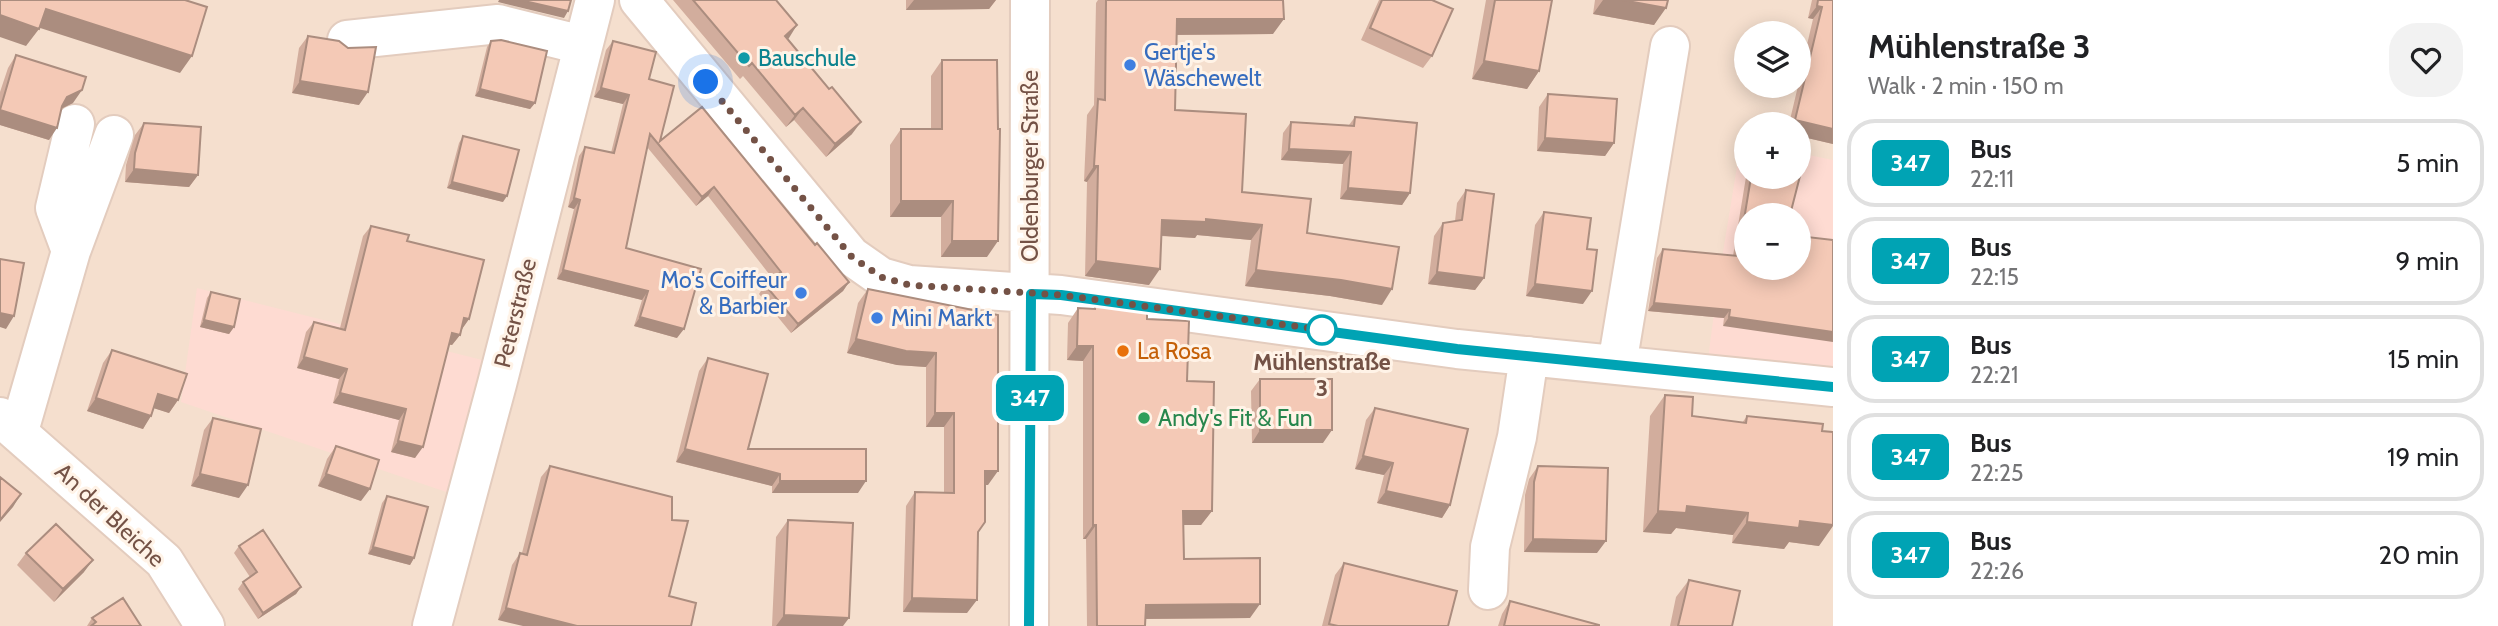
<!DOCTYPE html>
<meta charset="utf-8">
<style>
body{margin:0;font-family:Cabin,sans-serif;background:#f2f2f2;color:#202124;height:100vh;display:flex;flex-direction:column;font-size:26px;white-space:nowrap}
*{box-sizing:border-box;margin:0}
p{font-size:23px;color:#757577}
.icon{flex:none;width:38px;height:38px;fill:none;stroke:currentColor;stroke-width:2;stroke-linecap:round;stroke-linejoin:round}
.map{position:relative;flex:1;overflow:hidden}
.panel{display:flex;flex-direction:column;background:#fff;width:665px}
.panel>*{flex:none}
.badge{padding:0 14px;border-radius:10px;font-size:24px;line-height:46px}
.buttons{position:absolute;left:1734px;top:21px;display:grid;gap:14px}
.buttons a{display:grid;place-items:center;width:77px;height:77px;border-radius:50%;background:#fff;box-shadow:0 4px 18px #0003;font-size:35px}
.you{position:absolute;width:35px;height:35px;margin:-18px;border:5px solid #fff;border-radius:50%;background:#1a73e8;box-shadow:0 0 0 10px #1a73e833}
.map>.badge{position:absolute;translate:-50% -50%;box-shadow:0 0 0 4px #fff}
.round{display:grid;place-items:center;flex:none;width:74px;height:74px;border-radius:28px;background:#f2f2f2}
.summary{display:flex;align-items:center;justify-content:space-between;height:119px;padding:0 35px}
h1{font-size:33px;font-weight:800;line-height:52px}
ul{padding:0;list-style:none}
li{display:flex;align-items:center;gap:21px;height:88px;margin:0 14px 10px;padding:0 21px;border:4px solid #e0e0e0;border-radius:28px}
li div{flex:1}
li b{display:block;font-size:26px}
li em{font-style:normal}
li .badge{min-width:77px;font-weight:700;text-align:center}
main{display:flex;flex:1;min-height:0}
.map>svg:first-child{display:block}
.residential{fill:#f5dfce;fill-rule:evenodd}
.commercial{fill:#fedbd2;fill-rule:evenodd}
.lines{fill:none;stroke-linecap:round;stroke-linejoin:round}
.minor-casing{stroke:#e3ccbe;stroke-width:42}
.minor{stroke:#fff;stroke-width:38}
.wall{fill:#d2ad9d}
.shaded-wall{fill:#ab8d7f}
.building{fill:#f4c9b6;stroke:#ab8d7f;stroke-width:2}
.line-casing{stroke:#fff;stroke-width:16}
.line{stroke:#00a3b4;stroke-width:10}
.walk{stroke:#745246;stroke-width:7;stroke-dasharray:0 12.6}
.culture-dot{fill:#0f9aa8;stroke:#fff3e7;stroke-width:2.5}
.shop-dot{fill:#3f7fe0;stroke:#fff3e7;stroke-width:2.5}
.stop-dot{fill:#fff;stroke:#00a3b4;stroke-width:3.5}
.food-dot{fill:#e8710a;stroke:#fff3e7;stroke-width:2.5}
.leisure-dot{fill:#2e9e5b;stroke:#fff3e7;stroke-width:2.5}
.labels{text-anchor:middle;stroke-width:6;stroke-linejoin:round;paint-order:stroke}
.shop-label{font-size:23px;fill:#366cbe;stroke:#fff3e7;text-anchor:start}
.culture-label{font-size:23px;fill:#0d838f;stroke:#fff3e7;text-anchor:start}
.street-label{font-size:23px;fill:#745246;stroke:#fff3e7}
.food-label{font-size:23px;fill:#c56008;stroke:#fff3e7;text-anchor:start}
.stop-label{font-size:23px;font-weight:bold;fill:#745246;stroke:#fff3e7}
.leisure-label{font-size:23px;fill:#27864d;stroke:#fff3e7;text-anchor:start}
</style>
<main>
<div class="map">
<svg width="1833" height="626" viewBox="0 0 1833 626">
<rect width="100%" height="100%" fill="#fdefdf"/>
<path class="residential" d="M 0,0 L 1833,0 L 1833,626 L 0,626 ZM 1746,33 L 1799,33 L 1799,86 L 1746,86 ZM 1746,124 L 1799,124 L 1799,177 L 1746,177 ZM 1746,215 L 1799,215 L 1799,268 L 1746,268 Z"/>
<path class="commercial" d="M 1741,142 L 1746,143 L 1746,177 L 1799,177 L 1799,153 L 1833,160 L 1833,387 L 1706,374 L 1718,283 ZM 1746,215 L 1799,215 L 1799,268 L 1746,268 Z
M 197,288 L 502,365 L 467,499 L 181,402 Z"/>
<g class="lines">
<defs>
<path id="minor" d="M 639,0 L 851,256 L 881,277 L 909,285 L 1061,295 L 1457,349 L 1833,387
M 347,40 L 498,24 L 582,45
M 71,251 L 55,208 L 75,124
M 1617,365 L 1670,46
M 0,417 L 164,561 L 205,626
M 19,431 L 71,251 L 114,135
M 1488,590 L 1490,547 L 1517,437 L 1529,356
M 432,626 L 497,384 L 595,0
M 1029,626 L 1030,0"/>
</defs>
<use href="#minor" class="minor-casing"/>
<use href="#minor" class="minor"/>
</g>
<path class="wall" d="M 673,0 L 776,0 L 789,38 L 787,39 L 852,134 L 826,157 L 794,120 L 786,127 L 743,76 L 740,79 Z
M 906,0 L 996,0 L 989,9 L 906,10 Z
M 1098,0 L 1106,0 L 1273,34 L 1177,35 L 1175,110 L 1242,192 L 1307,233 L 1382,305 L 1330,296 L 1245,286 L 1251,240 L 1197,235 L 1195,238 L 1161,236 L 1149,285 L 1085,276 L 1087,182 L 1084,181 L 1087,115 L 1094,105 L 1096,3 Z
M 1379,0 L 1432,0 L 1432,56 L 1423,68 L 1361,40 Z
M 1486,0 L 1552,0 L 1539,71 L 1527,89 L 1472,79 Z
M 1595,0 L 1668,0 L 1654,25 L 1593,14 Z
M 1812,0 L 1833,0 L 1833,144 L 1799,136 L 1799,124 L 1789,124 L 1798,86 L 1799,86 L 1799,79 L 1813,19 L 1808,18 Z
M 308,36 L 359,105 L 292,93 L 299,48 Z
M 491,41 L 535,103 L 530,109 L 475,96 L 487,47 Z
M 613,41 L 649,79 L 660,141 L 815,245 L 849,282 L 843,291 L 791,333 L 759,294 L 765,285 L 773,279 L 708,196 L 696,206 L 647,147 L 626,248 L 677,338 L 634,326 L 642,300 L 557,279 L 574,209 L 568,207 L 579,156 L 585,147 L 611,153 L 623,104 L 594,97 L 606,50 Z
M 16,55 L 73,103 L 62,108 L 49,140 L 0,125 L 0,92 L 8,68 Z
M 942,60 L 987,257 L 941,257 L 941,217 L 890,217 L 890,145 L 901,129 L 931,129 L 931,76 Z
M 1548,94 L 1614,143 L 1605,156 L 1537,151 L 1539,107 Z
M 1355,117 L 1410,193 L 1402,205 L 1340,199 L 1343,164 L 1281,160 L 1283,133 L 1291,122 L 1349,125 Z
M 144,123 L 198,175 L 189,187 L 125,182 L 126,165 L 135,135 Z
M 463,136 L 503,202 L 447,188 L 459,143 Z
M 1746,177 L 1799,177 L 1746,215 L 1799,268 L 1723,326 L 1724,318 L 1648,311 L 1657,258 L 1663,249 L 1733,256 Z
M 1466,190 L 1484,278 L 1475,290 L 1428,284 L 1434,236 L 1443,223 L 1455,221 L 1457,203 Z
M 1544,212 L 1587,249 L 1583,304 L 1526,296 L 1535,225 Z
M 371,226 L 407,241 L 469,319 L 462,329 L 461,329 L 460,335 L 452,345 L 449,345 L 415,458 L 391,452 L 399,420 L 333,403 L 339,379 L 297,368 L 306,332 L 314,322 L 340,328 L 363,236 Z
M 868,289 L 998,315 L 988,485 L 985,485 L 967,613 L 903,612 L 906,506 L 915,492 L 944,493 L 944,427 L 926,427 L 926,367 L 897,365 L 847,353 L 858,303 Z
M 211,292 L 234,327 L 229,334 L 200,327 L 207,298 Z
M 1095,306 L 1147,319 L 1187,381 L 1212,511 L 1201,525 L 1183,525 L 1184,559 L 1250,618 L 1146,619 L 1145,626 L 1087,626 L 1086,539 L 1083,539 L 1083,361 L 1067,360 L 1068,323 L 1078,308 L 1093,309 Z
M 112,350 L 178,400 L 169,413 L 154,408 L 143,429 L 87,411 L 103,363 Z
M 708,358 L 748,449 L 858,493 L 772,493 L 772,486 L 676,462 L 699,371 Z
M 1260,379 L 1323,443 L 1252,443 L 1251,391 Z
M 1665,395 L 1692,416 L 1742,423 L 1747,416 L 1819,546 L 1789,542 L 1784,549 L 1732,543 L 1733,535 L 1676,528 L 1671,534 L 1643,532 L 1650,416 Z
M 1375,408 L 1450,505 L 1442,518 L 1377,503 L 1384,475 L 1355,469 L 1366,420 Z
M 213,418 L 239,498 L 191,486 L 204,430 Z
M 336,446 L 361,501 L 318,486 L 327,459 Z
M 550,466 L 669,596 L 498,620 L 512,565 L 520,553 L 522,553 L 541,477 Z
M 1538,466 L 1597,553 L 1524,552 L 1525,495 L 1529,479 Z
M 387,496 L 414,558 L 410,565 L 368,554 L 382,503 Z
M 788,520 L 843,626 L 772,626 L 776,537 Z
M 239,546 L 301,587 L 296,594 L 258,619 L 238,589 L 243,582 L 250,577 L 234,553 Z
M 26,553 L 84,572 L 54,602 L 17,565 Z
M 1344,563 L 1448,626 L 1322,626 L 1335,575 Z
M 1689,580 L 1732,626 L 1670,626 L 1676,597 Z
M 1510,601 L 1599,626 L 1498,626 L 1502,614 Z
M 92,618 L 141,626 L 87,626 Z"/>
<path class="shaded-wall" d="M 499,0 L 520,0 L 568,11 L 564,18 L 498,2 Z
M 914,0 L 996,0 L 989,9 L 906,10 Z
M 1603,0 L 1622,0 L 1666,8 L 1654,25 L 1593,14 Z
M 1817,6 L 1822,7 L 1813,19 L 1808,18 Z
M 46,9 L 192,56 L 180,73 L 34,26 Z
M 0,15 L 39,29 L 26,46 L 0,37 Z
M 1177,19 L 1284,19 L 1273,34 L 1166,35 Z
M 797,25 L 789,38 L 776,49 L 785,36 Z
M 1484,61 L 1539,71 L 1527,89 L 1472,79 Z
M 300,81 L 368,92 L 359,105 L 292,93 Z
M 601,88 L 629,95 L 623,104 L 594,97 Z
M 480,89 L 535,103 L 530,109 L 475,96 Z
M 82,90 L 73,103 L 59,110 L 67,97 Z
M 803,108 L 794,120 L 786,127 L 795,115 Z
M 0,110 L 57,128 L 49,140 L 0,125 Z
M 1795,120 L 1833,129 L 1833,144 L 1799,136 L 1799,124 L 1793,124 Z
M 861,122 L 852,134 L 826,157 L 835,144 Z
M 1545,138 L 1614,143 L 1605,156 L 1537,151 Z
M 1289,149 L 1351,152 L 1343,164 L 1281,160 Z
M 1094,166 L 1098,166 L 1087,182 L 1084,181 Z
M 134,169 L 198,175 L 189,187 L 125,182 Z
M 452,182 L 507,196 L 503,202 L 447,188 Z
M 714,187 L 708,196 L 696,206 L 702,197 Z
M 1348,188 L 1410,193 L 1402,205 L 1340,199 Z
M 574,198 L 580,200 L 574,209 L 568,207 Z
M 901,201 L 953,201 L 941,217 L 890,217 Z
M 1206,219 L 1262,225 L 1251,240 L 1197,235 L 1195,238 L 1151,235 L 1162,220 Z
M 952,241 L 998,241 L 987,257 L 941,257 Z
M 1096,261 L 1160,269 L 1149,285 L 1085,276 Z
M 563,270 L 648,291 L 642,300 L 557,279 Z
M 1256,270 L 1341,280 L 1392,289 L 1382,305 L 1330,296 L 1245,286 Z
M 1437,272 L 1484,278 L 1475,290 L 1428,284 Z
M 849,282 L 843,291 L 791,333 L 798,324 Z
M 1535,284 L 1592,291 L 1583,304 L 1526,296 Z
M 1654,303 L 1730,310 L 1724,318 L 1648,311 Z
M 0,313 L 14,316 L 6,329 L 0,327 Z
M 640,317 L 684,329 L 677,338 L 634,326 Z
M 1729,317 L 1833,332 L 1833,342 L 1723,326 Z
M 464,318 L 469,319 L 462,329 L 457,328 Z
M 204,320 L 234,327 L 229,334 L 200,327 Z
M 452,333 L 460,335 L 452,345 L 445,343 Z
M 856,339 L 936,353 L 926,367 L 897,365 L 847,353 Z
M 1077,346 L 1093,346 L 1083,361 L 1067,360 Z
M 304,357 L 347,369 L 339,379 L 297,368 Z
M 340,393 L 406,409 L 399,420 L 333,403 Z
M 158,394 L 178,400 L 169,413 L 150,407 Z
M 96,398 L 151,416 L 143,429 L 87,411 Z
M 935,413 L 954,413 L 944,427 L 926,427 Z
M 1260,430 L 1332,430 L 1323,443 L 1252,443 Z
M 398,441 L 423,447 L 415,458 L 391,452 Z
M 685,449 L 780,474 L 772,486 L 676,462 Z
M 1363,456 L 1393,463 L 1384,475 L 1355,469 Z
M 985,471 L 998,471 L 988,485 L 975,485 Z
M 200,474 L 248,485 L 239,498 L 191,486 Z
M 326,474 L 370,489 L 361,501 L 318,486 Z
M 780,481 L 866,481 L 858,493 L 772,493 Z
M 1386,491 L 1450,505 L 1442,518 L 1377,503 Z
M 21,494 L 13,507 L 0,522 L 0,520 Z
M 1687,506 L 1748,513 L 1733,535 L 1676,528 L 1671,534 L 1643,532 L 1658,511 Z
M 1183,511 L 1212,511 L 1201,525 L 1173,525 Z
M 1800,521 L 1833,525 L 1833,526 L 1819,546 L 1789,542 L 1784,549 L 1732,543 L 1747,522 Z
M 1093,525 L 1096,525 L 1086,539 L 1083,539 Z
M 1533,539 L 1606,541 L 1597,553 L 1524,552 Z
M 373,547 L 414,558 L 410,565 L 368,554 Z
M 93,560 L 84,572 L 54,602 L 63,589 Z
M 301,587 L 296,594 L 258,619 L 263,613 Z
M 912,598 L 977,600 L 967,613 L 903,612 Z
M 1260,604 L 1250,618 L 1136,619 L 1146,605 Z
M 506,608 L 577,626 L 523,626 L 498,620 Z
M 784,615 L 849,618 L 843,626 L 776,626 Z"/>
<path class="building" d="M 0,0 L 185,0 L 207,7 L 192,56 L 46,9 L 39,29 L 0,15 Z
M 520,0 L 571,0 L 568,11 Z
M 693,0 L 776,0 L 797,25 L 785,36 L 829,89 L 832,87 L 861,122 L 835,144 L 803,108 L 795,115 L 752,63 L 749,66 Z
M 1106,0 L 1283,0 L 1284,19 L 1177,19 L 1175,110 L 1246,114 L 1242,192 L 1311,199 L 1307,233 L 1399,247 L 1392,289 L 1341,280 L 1256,270 L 1262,225 L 1206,219 L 1206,222 L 1162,220 L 1160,269 L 1096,261 L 1098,166 L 1094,166 L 1098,99 L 1105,100 Z
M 1382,0 L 1432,0 L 1453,9 L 1432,56 L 1370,28 Z
M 1495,0 L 1552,0 L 1539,71 L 1484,61 Z
M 1622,0 L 1668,0 L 1666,8 Z
M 1818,0 L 1833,0 L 1833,129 L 1795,120 L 1822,7 L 1817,6 Z
M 308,36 L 339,41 L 348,48 L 376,47 L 368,92 L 300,81 Z
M 501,40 L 547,51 L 535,103 L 480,89 L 491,41 Z
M 613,41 L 656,52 L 649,79 L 674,86 L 660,141 L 702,107 L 815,245 L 817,243 L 849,282 L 798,324 L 765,285 L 781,272 L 714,187 L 702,197 L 650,134 L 626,248 L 701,269 L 684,329 L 640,317 L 648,291 L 563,270 L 580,200 L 574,198 L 585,147 L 614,153 L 629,95 L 601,88 Z
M 16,55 L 86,77 L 82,90 L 67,97 L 62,106 L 57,128 L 0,110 Z
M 942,60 L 997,60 L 998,129 L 1000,129 L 998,241 L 952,241 L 953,201 L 901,201 L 901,129 L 942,129 Z
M 1548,94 L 1617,99 L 1614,143 L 1545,138 Z
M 1355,117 L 1417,123 L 1410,193 L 1348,188 L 1351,152 L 1289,149 L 1291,122 L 1354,126 Z
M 144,123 L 201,127 L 198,175 L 134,169 L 135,153 Z
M 463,136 L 519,150 L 507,196 L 452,182 Z
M 1799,175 L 1800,176 L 1790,215 L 1746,215 L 1746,268 L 1799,268 L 1799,236 L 1833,240 L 1833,332 L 1729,317 L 1730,310 L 1654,303 L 1663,249 L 1738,256 L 1751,177 L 1799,177 Z
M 1466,190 L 1494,194 L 1484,278 L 1437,272 L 1443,223 L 1462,220 Z
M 1544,212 L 1591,218 L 1587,249 L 1597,250 L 1592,291 L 1535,284 Z
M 371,226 L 409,235 L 407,241 L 484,260 L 469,319 L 464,318 L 460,335 L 452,333 L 423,447 L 398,441 L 406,409 L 340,393 L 347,369 L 304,357 L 314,322 L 345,330 Z
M 0,259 L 24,263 L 14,316 L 0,313 Z
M 868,289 L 998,315 L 998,471 L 985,471 L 985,522 L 978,532 L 977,600 L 912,598 L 915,492 L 954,493 L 954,413 L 935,413 L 936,353 L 906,351 L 856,339 Z
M 211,292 L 240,299 L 234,327 L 204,320 Z
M 1095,306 L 1147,313 L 1147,319 L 1189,321 L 1187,381 L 1214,382 L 1212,511 L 1183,511 L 1184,559 L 1260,558 L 1260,604 L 1146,605 L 1145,626 L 1097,626 L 1096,525 L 1093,525 L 1093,346 L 1077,346 L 1078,308 L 1095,309 Z
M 112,350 L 187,374 L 178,400 L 158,394 L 151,416 L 96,398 Z
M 708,358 L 768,374 L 748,449 L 866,449 L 866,481 L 780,481 L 780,474 L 685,449 Z
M 1260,379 L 1332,379 L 1332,430 L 1260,430 Z
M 1665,395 L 1693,397 L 1692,416 L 1746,423 L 1747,416 L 1823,424 L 1822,431 L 1833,432 L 1833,525 L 1800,521 L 1799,528 L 1747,522 L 1748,513 L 1687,506 L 1686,513 L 1658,511 Z
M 1375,408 L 1468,429 L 1450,505 L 1386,491 L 1393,463 L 1363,456 Z
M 213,418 L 261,429 L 248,485 L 200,474 Z
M 336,446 L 379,460 L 370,489 L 326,474 Z
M 550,466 L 672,497 L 672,520 L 688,521 L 669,596 L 696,603 L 691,626 L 577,626 L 506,608 L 520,553 L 527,555 Z
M 1538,466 L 1608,468 L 1606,541 L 1533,539 L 1534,482 Z
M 0,477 L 21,494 L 0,520 Z
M 387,496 L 428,507 L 414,558 L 373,547 Z
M 788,520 L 853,523 L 849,618 L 784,615 Z
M 56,524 L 93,560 L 63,589 L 26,553 Z
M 263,530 L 301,587 L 263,613 L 243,582 L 257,572 L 239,546 Z
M 1344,563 L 1457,591 L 1448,626 L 1338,626 L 1329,624 Z
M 1689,580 L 1740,591 L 1732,626 L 1678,626 Z
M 123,598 L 141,626 L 91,626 L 96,622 L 92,618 Z
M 1510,601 L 1599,625 L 1599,626 L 1504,626 Z"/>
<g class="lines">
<defs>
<path id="line" d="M 1029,626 L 1031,294 L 1061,295 L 1457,349 L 1833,387"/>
</defs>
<use href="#line" class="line-casing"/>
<use href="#line" class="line"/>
<path class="walk" d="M 706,82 L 851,256 L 881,277 L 909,285 L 1061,295 L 1324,330 L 1322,330"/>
</g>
<circle class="culture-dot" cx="744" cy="58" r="7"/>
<g class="shop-dot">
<circle cx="1130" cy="65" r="7"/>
<circle cx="801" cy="293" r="7"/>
<circle cx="877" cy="318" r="7"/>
</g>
<circle class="stop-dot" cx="1322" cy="330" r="14"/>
<circle class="food-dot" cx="1123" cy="351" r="7"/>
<circle class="leisure-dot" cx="1144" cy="418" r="7"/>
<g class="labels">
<g class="shop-label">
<text x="1144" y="60">Gertje's<tspan x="1144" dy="26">Wäschewelt</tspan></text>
<text x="787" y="288" text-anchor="end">Mo's Coiffeur<tspan x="787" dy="26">&amp; Barbier</tspan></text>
<text x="891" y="326">Mini Markt</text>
</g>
<g class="culture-label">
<text x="758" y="66">Bauschule</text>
</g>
<g class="street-label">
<text transform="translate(1030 166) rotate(-90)" y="8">Oldenburger Straße</text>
<text transform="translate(515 313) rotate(-76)" y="8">Peterstraße</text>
<text transform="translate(110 515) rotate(43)" y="8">An der Bleiche</text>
</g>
<g class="food-label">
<text x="1137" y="359">La Rosa</text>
</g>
<g class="stop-label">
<text x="1322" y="370">Mühlenstraße<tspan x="1322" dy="26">3</tspan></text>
</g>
<g class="leisure-label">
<text x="1158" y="426">Andy's Fit &amp; Fun</text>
</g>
</g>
</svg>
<div class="buttons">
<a><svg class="icon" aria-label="layers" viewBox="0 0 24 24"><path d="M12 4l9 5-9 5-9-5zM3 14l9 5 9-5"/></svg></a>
<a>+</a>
<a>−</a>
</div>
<div class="you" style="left:706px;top:82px"></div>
<b class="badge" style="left:1030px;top:398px;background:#00a3b4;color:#fff">347</b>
</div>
<section class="panel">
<div class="summary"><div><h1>Mühlenstraße 3</h1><p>Walk · 2 min · 150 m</p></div><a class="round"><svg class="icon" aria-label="heart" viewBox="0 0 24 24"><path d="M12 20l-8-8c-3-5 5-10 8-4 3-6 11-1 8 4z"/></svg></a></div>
<ul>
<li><span class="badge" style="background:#00a3b4;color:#fff">347</span><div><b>Bus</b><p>22:11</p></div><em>5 min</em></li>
<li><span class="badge" style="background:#00a3b4;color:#fff">347</span><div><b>Bus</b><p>22:15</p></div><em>9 min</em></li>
<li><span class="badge" style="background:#00a3b4;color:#fff">347</span><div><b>Bus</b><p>22:21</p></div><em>15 min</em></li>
<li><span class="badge" style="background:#00a3b4;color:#fff">347</span><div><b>Bus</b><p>22:25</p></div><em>19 min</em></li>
<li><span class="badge" style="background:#00a3b4;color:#fff">347</span><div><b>Bus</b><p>22:26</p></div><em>20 min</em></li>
</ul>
</section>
</main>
